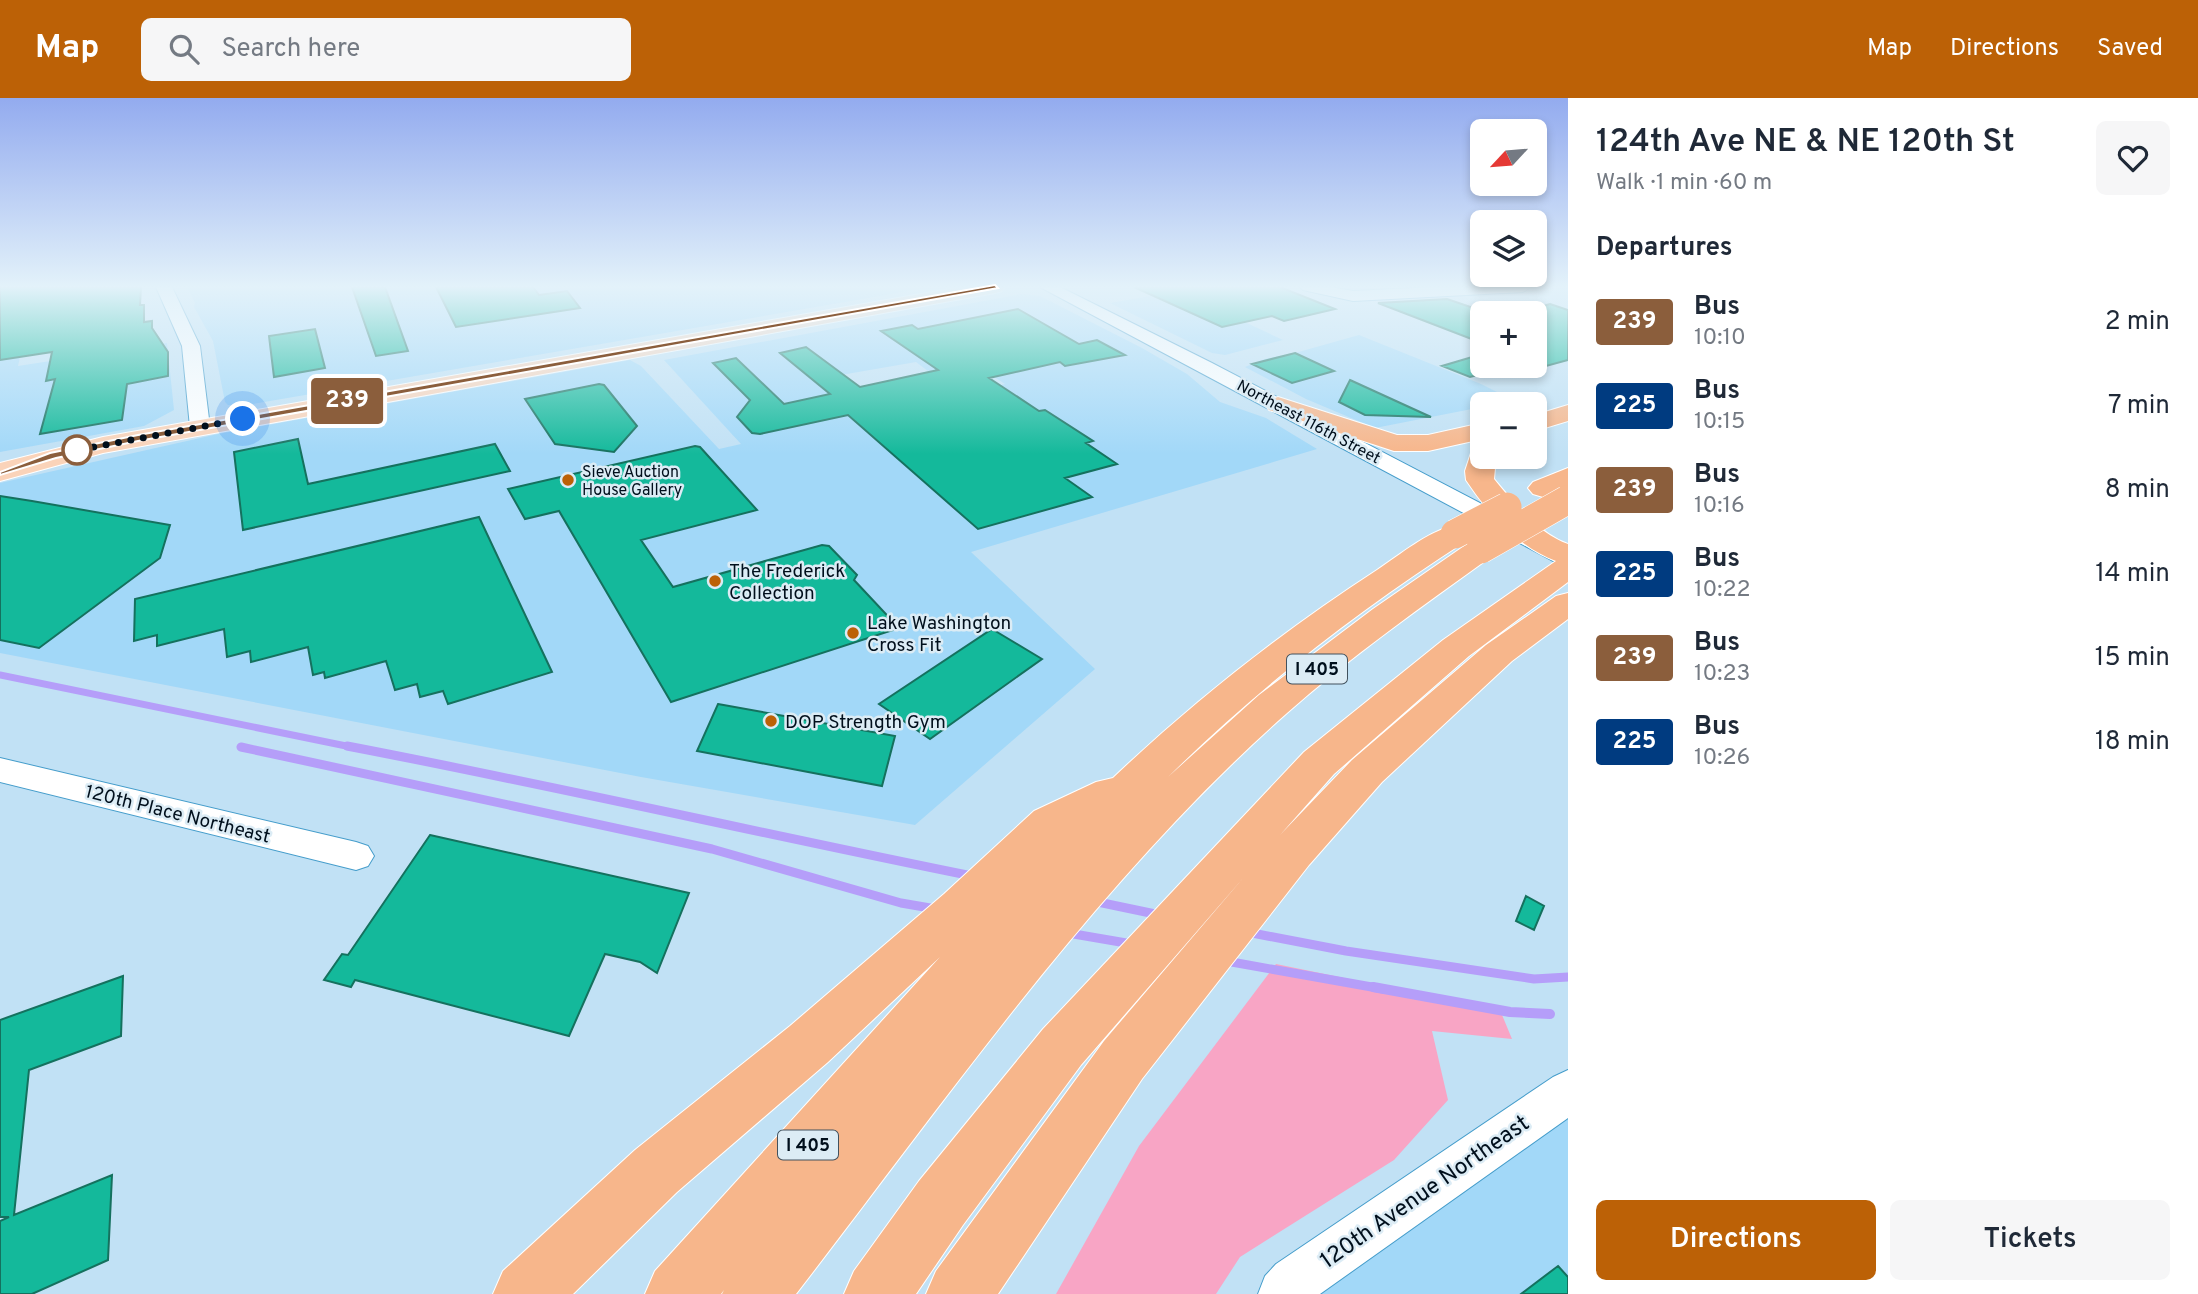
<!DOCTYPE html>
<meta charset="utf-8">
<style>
body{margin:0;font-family:Overpass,sans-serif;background:#f6f6f7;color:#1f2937;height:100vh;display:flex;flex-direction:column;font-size:26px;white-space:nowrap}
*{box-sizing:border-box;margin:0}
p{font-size:23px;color:#747a83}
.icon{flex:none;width:38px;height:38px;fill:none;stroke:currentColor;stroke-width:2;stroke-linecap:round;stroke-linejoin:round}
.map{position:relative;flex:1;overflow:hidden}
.details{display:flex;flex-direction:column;background:#fff;width:630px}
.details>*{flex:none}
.badge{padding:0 14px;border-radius:5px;font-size:24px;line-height:46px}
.needle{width:46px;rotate:244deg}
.buttons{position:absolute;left:1470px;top:21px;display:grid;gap:14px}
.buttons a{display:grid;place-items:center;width:77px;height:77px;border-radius:10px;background:#fff;box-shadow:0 4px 10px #0003;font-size:35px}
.you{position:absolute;width:35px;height:35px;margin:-18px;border:5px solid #fff;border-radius:50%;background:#1a73e8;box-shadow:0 0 0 10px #1a73e833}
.map>.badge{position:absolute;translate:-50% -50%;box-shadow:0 0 0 4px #fff}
h2{padding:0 28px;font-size:26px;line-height:63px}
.round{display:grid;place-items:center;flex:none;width:74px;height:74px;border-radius:10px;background:#f6f6f7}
.head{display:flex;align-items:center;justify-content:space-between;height:119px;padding:0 28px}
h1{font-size:33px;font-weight:600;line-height:52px}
.action{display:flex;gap:14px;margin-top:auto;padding:14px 28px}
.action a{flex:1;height:80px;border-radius:10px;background:#bc6106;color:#fff;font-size:28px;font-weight:600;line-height:80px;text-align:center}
.action a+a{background:#f6f6f7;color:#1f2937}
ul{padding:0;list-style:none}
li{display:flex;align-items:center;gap:21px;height:84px;padding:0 28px}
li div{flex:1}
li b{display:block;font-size:26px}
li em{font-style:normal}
li .badge{min-width:77px;font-weight:700;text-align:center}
header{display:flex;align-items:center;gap:42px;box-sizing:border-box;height:98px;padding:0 35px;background:#bc6106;color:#fff}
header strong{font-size:33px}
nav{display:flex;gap:38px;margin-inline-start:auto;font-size:24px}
.search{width:490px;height:63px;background:#f6f6f7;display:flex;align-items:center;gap:18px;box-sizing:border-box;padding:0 24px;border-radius:10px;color:#747a83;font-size:26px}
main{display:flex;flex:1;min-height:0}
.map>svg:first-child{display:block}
.built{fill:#a2d8f8;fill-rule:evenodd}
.green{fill:#f8a5c5}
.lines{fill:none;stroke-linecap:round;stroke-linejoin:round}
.stream-far2{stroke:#b59ef9;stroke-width:7}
.stream-far1{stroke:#b59ef9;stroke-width:9}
.stream{stroke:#b59ef9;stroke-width:10}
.building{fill:#14b99b;stroke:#15715e;stroke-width:2}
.minor-casing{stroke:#459dcb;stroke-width:2}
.major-casing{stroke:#fff;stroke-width:2}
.highway-casing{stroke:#fff;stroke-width:2}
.minor{fill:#fff;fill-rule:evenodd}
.major{fill:#fad3b9;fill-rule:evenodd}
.highway{fill:#f7b68b;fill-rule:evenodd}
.highway-bridge-casing{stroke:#fff;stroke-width:30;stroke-linecap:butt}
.highway-bridge{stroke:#f7b68b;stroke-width:29}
.line{fill:#8b5e3c;stroke:#fff;stroke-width:2}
.walk{stroke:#000f1c;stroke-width:7;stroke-dasharray:0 12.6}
.stop-dot{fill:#fff;stroke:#8b5e3c;stroke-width:3.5}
.poi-dot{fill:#bc6106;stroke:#dcecf5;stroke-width:2.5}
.labels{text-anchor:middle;stroke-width:5;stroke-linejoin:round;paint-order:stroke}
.far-street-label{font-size:16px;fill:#000f1c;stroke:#dcecf5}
.far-poi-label{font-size:16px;fill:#000f1c;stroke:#dcecf5;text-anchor:start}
.shield{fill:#dcecf5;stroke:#42515d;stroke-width:2}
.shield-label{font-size:18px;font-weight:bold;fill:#000f1c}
.poi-label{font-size:19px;fill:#000f1c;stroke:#dcecf5;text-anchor:start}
.street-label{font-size:19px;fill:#000f1c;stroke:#dcecf5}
.near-street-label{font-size:23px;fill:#000f1c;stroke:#dcecf5}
</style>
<header>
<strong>Map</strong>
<div class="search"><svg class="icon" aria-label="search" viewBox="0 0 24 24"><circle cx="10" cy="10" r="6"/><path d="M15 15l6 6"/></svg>Search here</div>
<nav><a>Map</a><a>Directions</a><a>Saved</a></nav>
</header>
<main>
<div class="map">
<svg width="1568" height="1196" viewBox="0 0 1568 1196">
<rect width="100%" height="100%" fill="#c1e1f5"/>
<path class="built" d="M 187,189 L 932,189 L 247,307 L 228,307 L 225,304 L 213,243 L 194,209 L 195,205 Z
M 35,190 L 18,268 L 167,245 L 174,312 L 144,328 L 0,354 L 0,194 Z
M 1022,196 L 1040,198 L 1142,250 L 1187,276 L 1220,304 L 1266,320 L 1317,351 L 971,454 L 1095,571 L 915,727 L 641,679 L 0,555 L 0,385 L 218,336 L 630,262 L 641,268 L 719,351 L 741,346 L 664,262 ZM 916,264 L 928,273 L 973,265 L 1005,286 L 866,318 L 812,282 Z
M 1150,198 L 1163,203 L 1191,208 L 1208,207 L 1283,242 L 1225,257 L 1212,255 L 1110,205 Z
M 1359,237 L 1481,286 L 1513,302 L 1482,306 L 1482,309 L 1375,330 L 1306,301 L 1245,269 L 1265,261 L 1295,255 Z
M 1568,994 L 1568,1196 L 1283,1196 Z"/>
<path class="green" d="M 1276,866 L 1500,912 L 1512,941 L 1432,933 L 1448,1002 L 1394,1062 L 1240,1159 L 1216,1196 L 1056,1196 L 1139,1048 Z"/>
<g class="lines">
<path class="stream-far2" d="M 0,577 L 356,650
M 241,649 L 245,650"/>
<path class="stream-far1" d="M 347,648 C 556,688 763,736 972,778
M 241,649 L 712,751 L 901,805 L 936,811
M 1093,803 L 1160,817
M 1247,834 L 1346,853 L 1534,881 L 1568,879
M 1068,835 L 1132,846
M 1226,863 L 1383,891"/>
<path class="stream" d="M 1373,889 L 1510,914 L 1550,916"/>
</g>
<path class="building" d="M 0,189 L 141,189 L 140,207 L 144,207 L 144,224 L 152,223 L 152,230 L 168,254 L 168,278 L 127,286 L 122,322 L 40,336 L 55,281 L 46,283 L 52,254 L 0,262 Z
M 352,189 L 385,189 L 408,253 L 376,258 Z
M 436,189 L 533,189 L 539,197 L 567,193 L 580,210 L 456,229 Z
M 1134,189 L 1280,189 L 1335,211 L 1284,223 L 1272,218 L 1222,229 Z
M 1447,201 L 1488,215 L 1482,215 L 1482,245 L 1378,205 Z
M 1550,206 L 1568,212 L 1568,262 L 1535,271 L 1535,210 Z
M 1018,211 L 1079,246 L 1097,242 L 1125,257 L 1065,268 L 1060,264 L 989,280 L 1039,313 L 1045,312 L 1093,343 L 1086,345 L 1117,366 L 1065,380 L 1092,399 L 978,431 L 848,317 L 760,336 L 752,335 L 737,319 L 750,302 L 713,265 L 736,260 L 784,306 L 830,296 L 780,255 L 806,249 L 860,289 L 938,272 L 881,233 L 912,227 L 918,231 Z
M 315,231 L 325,270 L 274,279 L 269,238 Z
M 1295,255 L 1334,273 L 1292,285 L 1252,266 Z
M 1482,256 L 1482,276 L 1470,279 L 1442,268 Z
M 1350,282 L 1431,319 L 1365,317 L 1339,304 Z
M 599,286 L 604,287 L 637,328 L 614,354 L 555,346 L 525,301 Z
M 298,341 L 308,386 L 495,346 L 510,373 L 243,432 L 234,354 Z
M 695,348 L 700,349 L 757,412 L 641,442 L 673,489 L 822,447 L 829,448 L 857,477 L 854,482 L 899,530 L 671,604 L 559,413 L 525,421 L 508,391 Z
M 0,398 L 32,403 L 170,427 L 160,460 L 39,550 L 0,542 Z
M 479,419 L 552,574 L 448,606 L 443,593 L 420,599 L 417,586 L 395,592 L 386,563 L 325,580 L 324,574 L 313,577 L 308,549 L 251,564 L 250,553 L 227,559 L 224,531 L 157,548 L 157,537 L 134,543 L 135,501 Z
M 992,531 L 1042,561 L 930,641 L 879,606 Z
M 718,606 L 895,638 L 882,688 L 697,653 Z
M 430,737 L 689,795 L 657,875 L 640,864 L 605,856 L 569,938 L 355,882 L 351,889 L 324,882 L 342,856 L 348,857 Z
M 1526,798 L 1544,808 L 1534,832 L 1516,823 Z
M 123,878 L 121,938 L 29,972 L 14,1117 L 112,1077 L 108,1162 L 32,1196 L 0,1196 L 0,1123 L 9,1119 L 0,1119 L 0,922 Z
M 1558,1168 L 1568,1179 L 1568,1196 L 1521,1196 Z"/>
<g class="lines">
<defs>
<path id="minor" d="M 156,189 L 172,189 L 200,248 L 210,329 L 207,333 L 193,333 L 190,329 L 182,248 Z
M 1040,189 L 1060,189 L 1212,265 L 1568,451 L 1568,468 L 1559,466 Z
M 1300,189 L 1331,189 L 1353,193 L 1435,189 L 1531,189 L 1523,194 L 1353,203 L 1303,192 Z
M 0,660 L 356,744 L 368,748 L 374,758 L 368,768 L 356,772 L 0,684 Z
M 1568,972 L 1568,1020 L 1320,1196 L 1258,1196 L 1265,1178 L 1276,1166 L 1553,979 Z"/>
<path id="major" d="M 961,189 L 1005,189 L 1002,193 L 995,195 L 103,355 L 0,383 L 0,365 L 103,339 Z"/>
<path id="highway" d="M 1278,299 L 1397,337 L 1428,337 L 1482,325 L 1482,341 L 1428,353 L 1394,353 L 1269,312 L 1265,307 L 1269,302 Z
M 1568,307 L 1568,323 L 1535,333 L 1535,317 Z
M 1482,350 L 1482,359 L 1496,359 L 1494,381 C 1513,404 1539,436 1568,446 L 1568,484 L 1469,558 L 1334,676 L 1280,737 L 1352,662 L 1486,547 L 1556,498 L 1568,495 L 1568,521 L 1512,563 L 1382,684 L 1309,767 L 1142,981 L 998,1196 L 926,1196 L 936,1173 L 1104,943 L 1244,779 L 1081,967 L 963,1127 L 916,1196 L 844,1196 L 854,1173 L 919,1083 L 1043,931 L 1304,654 L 1443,542 L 1556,463 C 1518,449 1488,415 1466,382 L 1465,373 L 1472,352 Z
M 1568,370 L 1568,390 L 1543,399 L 1533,396 L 1528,390 L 1533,384 Z
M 1455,427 L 1466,429 L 1471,436 L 1466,443 C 1359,512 1259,589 1168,679 L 1259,597 L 1373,511 L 1470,444 L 1481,441 L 1492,444 L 1497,451 L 1492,458 C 1423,508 1351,558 1287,615 C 1099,781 949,998 796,1196 L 722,1196 L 724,1192 L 721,1196 L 645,1196 L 655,1173 L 940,859 L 828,964 L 677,1094 L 573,1196 L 493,1196 L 503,1173 L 635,1052 L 790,928 L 944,796 L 1034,713 L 1096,684 L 1113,680 C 1194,603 1283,533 1377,472 C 1401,456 1427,434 1455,427 Z"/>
</defs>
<use href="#minor" class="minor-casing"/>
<use href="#major" class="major-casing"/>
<use href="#highway" class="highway-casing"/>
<use href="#minor" class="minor"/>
<use href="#major" class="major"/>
<use href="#highway" class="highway"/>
<defs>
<path id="highway-bridge" d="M 1455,436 L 1507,409
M 1481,451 L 1567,402"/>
</defs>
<use href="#highway-bridge" class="highway-bridge-casing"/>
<use href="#highway-bridge" class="highway-bridge"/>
</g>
<linearGradient id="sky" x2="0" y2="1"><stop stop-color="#93abef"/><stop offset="0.53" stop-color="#e3f2fa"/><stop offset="1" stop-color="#e3f2fa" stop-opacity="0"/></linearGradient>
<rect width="1568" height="356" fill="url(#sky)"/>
<path class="line" d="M 995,187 L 998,190 L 138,343 L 56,360 L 0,377 L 0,374 L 50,355 L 138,337 Z"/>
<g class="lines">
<path class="walk" d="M 77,352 L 73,353 L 243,321"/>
</g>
<circle class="stop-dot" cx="77" cy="352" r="14"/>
<g class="poi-dot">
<circle cx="568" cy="382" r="7"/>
<circle cx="715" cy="483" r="7"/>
<circle cx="853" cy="535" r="7"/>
<circle cx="771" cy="623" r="7"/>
</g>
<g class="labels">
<g class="far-street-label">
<text transform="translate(1309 323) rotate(28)" y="6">Northeast 116th Street</text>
</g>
<g class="far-poi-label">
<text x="582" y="379">Sieve Auction<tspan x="582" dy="18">House Gallery</tspan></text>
</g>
<g class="shield">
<rect x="1287" y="556.5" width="60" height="29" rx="5"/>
<rect x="778" y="1032.5" width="60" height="29" rx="5"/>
</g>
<g class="shield-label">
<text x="1317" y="577">I 405</text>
<text x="808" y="1053">I 405</text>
</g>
<g class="poi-label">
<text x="729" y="479">The Frederick<tspan x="729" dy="22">Collection</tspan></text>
<text x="867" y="531">Lake Washington<tspan x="867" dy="22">Cross Fit</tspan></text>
<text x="785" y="630">DOP Strength Gym</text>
</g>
<g class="street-label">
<text transform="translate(178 715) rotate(14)" y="7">120th Place Northeast</text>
</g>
<g class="near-street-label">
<text transform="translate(1424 1093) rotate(-35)" y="8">120th Avenue Northeast</text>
</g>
</g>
</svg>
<div class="buttons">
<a><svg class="needle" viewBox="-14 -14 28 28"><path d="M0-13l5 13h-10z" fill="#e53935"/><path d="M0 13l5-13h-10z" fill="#747a83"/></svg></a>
<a><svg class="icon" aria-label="layers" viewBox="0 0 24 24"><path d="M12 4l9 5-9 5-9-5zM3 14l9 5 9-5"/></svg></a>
<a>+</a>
<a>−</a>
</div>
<div class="you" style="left:243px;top:321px"></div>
<b class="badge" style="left:347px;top:303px;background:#8b5e3c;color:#fff">239</b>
</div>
<section class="details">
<div class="head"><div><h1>124th Ave NE &amp; NE 120th St</h1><p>Walk · 1 min · 60 m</p></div><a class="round"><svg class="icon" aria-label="heart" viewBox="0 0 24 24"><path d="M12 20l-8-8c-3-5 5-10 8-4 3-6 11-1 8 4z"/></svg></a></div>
<h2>Departures</h2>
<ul>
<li><span class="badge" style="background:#8b5e3c;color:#fff">239</span><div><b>Bus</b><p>10:10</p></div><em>2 min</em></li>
<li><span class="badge" style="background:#003b80;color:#fff">225</span><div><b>Bus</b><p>10:15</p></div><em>7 min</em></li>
<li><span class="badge" style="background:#8b5e3c;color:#fff">239</span><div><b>Bus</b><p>10:16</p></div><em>8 min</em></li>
<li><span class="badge" style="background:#003b80;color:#fff">225</span><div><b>Bus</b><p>10:22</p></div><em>14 min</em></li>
<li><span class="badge" style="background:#8b5e3c;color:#fff">239</span><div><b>Bus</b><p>10:23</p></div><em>15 min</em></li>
<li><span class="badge" style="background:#003b80;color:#fff">225</span><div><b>Bus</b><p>10:26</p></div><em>18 min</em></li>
</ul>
<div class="action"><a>Directions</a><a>Tickets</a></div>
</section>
</main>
